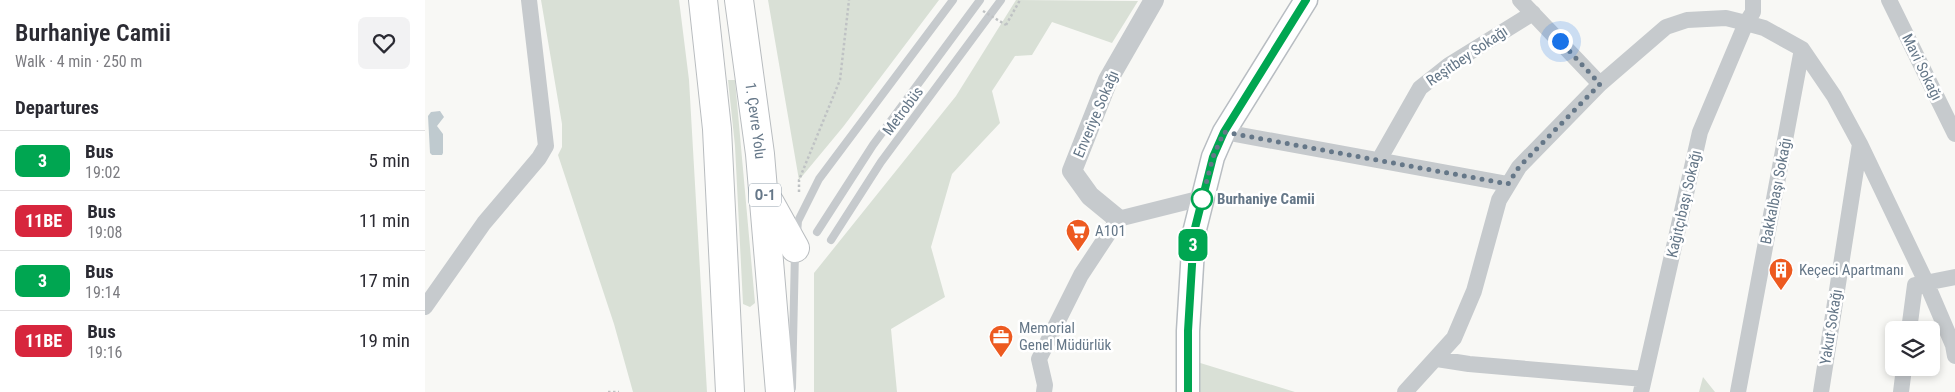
<!DOCTYPE html>
<meta charset="utf-8">
<style>
body{margin:0;font-family:"Roboto Condensed",sans-serif;background:#f2f2f3;color:#2b2b33;height:100vh;display:flex;flex-direction:column;font-size:19px;white-space:nowrap}
*{box-sizing:border-box;margin:0}
p{font-size:16px;color:#7c7c81}
.icon{flex:none;width:28px;height:28px;fill:none;stroke:currentColor;stroke-width:2;stroke-linecap:round;stroke-linejoin:round}
.map{position:relative;flex:1;overflow:hidden}
.sheet{display:flex;flex-direction:column;background:#fff;width:425px}
.sheet>*{flex:none}
.badge{padding:0 10px;border-radius:8px;font-size:18px;line-height:32px}
.tools{position:absolute;left:1460px;top:321px;display:grid;gap:10px}
.tools a{display:grid;place-items:center;width:55px;height:55px;border-radius:8px;background:#fff;box-shadow:0 2px 8px #0003;font-size:25px}
.you{position:absolute;width:25px;height:25px;margin:-12px;border:4px solid #fff;border-radius:50%;background:#1a73e8;box-shadow:0 0 0 8px #1a73e833}
.map>.badge{position:absolute;translate:-50% -50%;box-shadow:0 0 0 2px #fff}
h2{padding:0 15px;font-size:19px;line-height:45px}
.round{display:grid;place-items:center;flex:none;width:52px;height:52px;border-radius:8px;background:#f2f2f3}
.head{display:flex;align-items:center;justify-content:space-between;height:85px;padding:0 15px}
h1{font-size:24px;font-weight:600;line-height:38px}
ul{padding:0;list-style:none}
li{display:flex;align-items:center;gap:15px;height:60px;padding:0 15px;border-top:1px solid #e1e1e2}
li div{flex:1}
li b{display:block;font-size:19px}
li em{font-style:normal}
li .badge{min-width:55px;font-weight:700;text-align:center}
main{display:flex;flex:1;min-height:0}
.map>svg:first-child{display:block}
.green{fill:#d9e0d6}
.water{fill:#bfcacf}
.lines{fill:none;stroke-linecap:round;stroke-linejoin:round}
.secondary-casing{stroke:#b8bdc2;stroke-width:25}
.motorway-casing{stroke:#b8bcbf;stroke-width:30}
.path{stroke:#bfc2c4;stroke-width:2.5;stroke-dasharray:2.5 2.5;stroke-linecap:butt}
.service{stroke:#c6cacd;stroke-width:8}
.minor{stroke:#c6cacd;stroke-width:16}
.tertiary{stroke:#c6cacd;stroke-width:20}
.secondary{stroke:#fff;stroke-width:22}
.motorway{stroke:#fff;stroke-width:28}
.path-bridge{stroke:#bfc2c4;stroke-width:2.5;stroke-dasharray:2.5 2.5;stroke-linecap:butt}
.line-casing{stroke:#fff;stroke-width:11}
.line{stroke:#00a651;stroke-width:8}
.walk{stroke:#657788;stroke-width:5;stroke-dasharray:0 9}
.stop-dot{fill:#fff;stroke:#00a651;stroke-width:2.5}
.labels{text-anchor:middle;stroke-width:5;stroke-linejoin:round;paint-order:stroke}
.shield{fill:#fff;stroke:#93a0ac;stroke-width:1}
.shield-label{font-size:14px;font-weight:bold;fill:#657788}
.street-label{font-size:15px;fill:#657788;stroke:#fff}
.stop-label{font-size:15px;font-weight:bold;fill:#657788;stroke:#fff;text-anchor:start}
.poi-label{font-size:15px;fill:#657788;stroke:#fff;text-anchor:start}
</style>
<main>
<section class="sheet">
<div class="head"><div><h1>Burhaniye Camii</h1><p>Walk · 4 min · 250 m</p></div><a class="round"><svg class="icon" aria-label="heart" viewBox="0 0 24 24"><path d="M12 20l-8-8c-3-5 5-10 8-4 3-6 11-1 8 4z"/></svg></a></div>
<h2>Departures</h2>
<ul>
<li><span class="badge" style="background:#00a651;color:#fff">3</span><div><b>Bus</b><p>19:02</p></div><em>5 min</em></li>
<li><span class="badge" style="background:#d7263d;color:#fff">11BE</span><div><b>Bus</b><p>19:08</p></div><em>11 min</em></li>
<li><span class="badge" style="background:#00a651;color:#fff">3</span><div><b>Bus</b><p>19:14</p></div><em>17 min</em></li>
<li><span class="badge" style="background:#d7263d;color:#fff">11BE</span><div><b>Bus</b><p>19:16</p></div><em>19 min</em></li>
</ul>
</section>
<div class="map">
<svg width="1530" height="392" viewBox="0 0 1530 392">
<rect width="100%" height="100%" fill="#f8f8f5"/>
<path class="green" d="M 116,0 L 254,0 L 264,80 L 282,392 L 208,392 L 189,324 L 133,155 L 137,147 L 137,124 Z
M 343,0 L 514,0 L 418,127 L 374,180 Z
M 591,0 L 713,1 L 687,43 L 627,22 L 607,55 L 590,56 L 567,91 L 575,123 L 527,174 L 506,247 L 520,297 L 466,329 L 472,392 L 389,392 L 389,273 L 531,96 Z
M 303,80 L 310,80 L 330,303 L 325,307 L 318,304 L 310,146 Z
M 772,362 L 870,392 L 772,392 Z
M 1278,377 L 1290,392 L 1274,392 Z"/>
<path class="water" d="M 15,111 L 19,117 L 12,126 L 18,134 L 18,153 L 17,155 L 7,155 L 5,153 L 3,116 L 6,112 Z"/>
<g class="lines">
<defs>
<path id="secondary" d="M 763,392 L 763,331 L 769,233 L 788,157 L 799,132 L 881,0"/>
<g id="motorway">
<path d="M 278,0 L 292,129 L 305,392"/>
<path id="s1" d="M 314,0 L 335,154 L 355,392"/>
<path d="M 345,203 L 370,248"/>
</g>
</defs>
<use href="#secondary" class="secondary-casing"/>
<use href="#motorway" class="motorway-casing"/>
<path class="path" d="M 581,25 L 595,0
M 374,192 L 374,180 L 415,80 L 424,0
M 183,392 L 194,392"/>
<path class="service" d="M 392,232 L 448,145 L 555,0
M 372,233 L 373,221 L 394,179 L 528,0
M 406,240 L 456,162 L 576,0
M 367,388 L 370,252"/>
<path class="minor" d="M 1095,0 L 1175,84
M 1464,0 L 1530,134
M 799,132 L 1083,184
M 954,160 L 995,88 L 1024,65 L 1108,13
M 0,307 L 59,223 L 114,158 L 121,146 L 104,0
M 1484,330 L 1490,285 L 1530,277
M 1012,359 L 1044,364 L 1219,379
M 619,392 L 620,385 L 614,359 L 656,275 L 693,219 L 777,198
M 980,392 L 1029,338 L 1049,291 L 1074,200 L 1094,167 L 1175,84 L 1241,27 L 1262,20 L 1301,18 L 1321,23 L 1339,28 L 1377,49 L 1409,96 L 1435,144 L 1501,282 L 1528,345 L 1530,356
M 1216,392 L 1275,132 L 1321,23 L 1328,12 L 1328,0
M 1313,392 L 1377,49
M 1396,392 L 1435,144
M 1476,392 L 1479,368"/>
<path class="tertiary" d="M 693,219 L 665,196 L 647,171 L 683,80 L 729,0"/>
<use href="#secondary" class="secondary"/>
<use href="#motorway" class="motorway"/>
<path class="path-bridge" d="M 558,11 L 581,25"/>
</g>
<g class="lines">
<defs>
<path id="line" d="M 763,392 L 763,331 L 769,232 L 788,157 L 799,132 L 881,0"/>
</defs>
<use href="#line" class="line-casing"/>
<use href="#line" class="line"/>
<path class="walk" d="M 777,199 L 788,157 L 799,132 L 1083,184 L 1094,167 L 1175,84 L 1135,41"/>
</g>
<defs>
<symbol id="supermarket-pin" viewBox="-11 -11 22 30"><path d="M0 17L-7.5 6A9.5 9.5 0 1 1 7.5 6Z" fill="#ed5a20" stroke="#fff"/><path d="M-6-5.5h2.5l.6 2H6L4.5 2H-2.5L-4.4-4H-6ZM-1.5 3.2a1.3 1.3 0 1 0 .1 0ZM3 3.2a1.3 1.3 0 1 0 .1 0Z" fill="#fff"/></symbol>
<symbol id="building-pin" viewBox="-11 -11 22 30"><path d="M0 17L-7.5 6A9.5 9.5 0 1 1 7.5 6Z" fill="#ed5a20" stroke="#fff"/><path d="M-4-6H4V6H1V3H-1V6H-4ZM-2.5-4.3h1.7v1.8h-1.7ZM.8-4.3h1.7v1.8H.8ZM-2.5-1h1.7V.8h-1.7ZM.8-1h1.7V.8H.8Z" fill="#fff"/></symbol>
<symbol id="office-pin" viewBox="-11 -11 22 30"><path d="M0 17L-7.5 6A9.5 9.5 0 1 1 7.5 6Z" fill="#ed5a20" stroke="#fff"/><path d="M-6-3h4V-5.5h4V-3h4V5H-6ZM-1-4.5V-3h2v-1.5ZM-6 0V1H6V0Z" fill="#fff"/></symbol>
</defs>
<g fill-rule="evenodd">
<use href="#supermarket-pin" x="639" y="217" width="28" height="38"/>
<use href="#building-pin" x="1342" y="256" width="28" height="38"/>
<use href="#office-pin" x="562" y="323" width="28" height="38"/>
</g>
<circle class="stop-dot" cx="777" cy="199" r="10"/>
<g class="labels">
<rect class="shield" x="324" y="183.5" width="32" height="23" rx="4"/>
<g class="shield-label">
<text x="340" y="200">O-1</text>
</g>
<g class="street-label">
<text transform="translate(1042 56) rotate(-34)" y="5">Reşitbey Sokağı</text>
<text transform="translate(1497 67) rotate(64)" y="5">Mavi Sokağı</text>
<text transform="translate(478 111) rotate(-53)" y="5">Metrobüs</text>
<text transform="translate(671 114) rotate(-67)" y="5">Enveriye Sokağı</text>
<text dy="5" stroke="none"><textPath href="#s1" startOffset="122">1. Çevre Yolu</textPath></text>
<text transform="translate(1351 191) rotate(-79)" y="5">Bakkalbaşı Sokağı</text>
<text transform="translate(1259 204) rotate(-77)" y="5">Kağıtçıbaşı Sokağı</text>
<text transform="translate(1406 327) rotate(-81)" y="5">Yakut Sokağı</text>
</g>
<g class="stop-label">
<text x="792" y="204">Burhaniye Camii</text>
</g>
<g class="poi-label">
<text x="670" y="236">A101</text>
<text x="1374" y="275">Keçeci Apartmanı</text>
<text x="594" y="333">Memorial<tspan x="594" dy="17">Genel Müdürlük</tspan></text>
</g>
</g>
</svg>
<div class="tools">
<a><svg class="icon" aria-label="layers" viewBox="0 0 24 24"><path d="M12 4l9 5-9 5-9-5zM3 14l9 5 9-5"/></svg></a>
</div>
<div class="you" style="left:1135px;top:41px"></div>
<b class="badge" style="left:768px;top:245px;background:#00a651;color:#fff">3</b>
</div>
</main>
